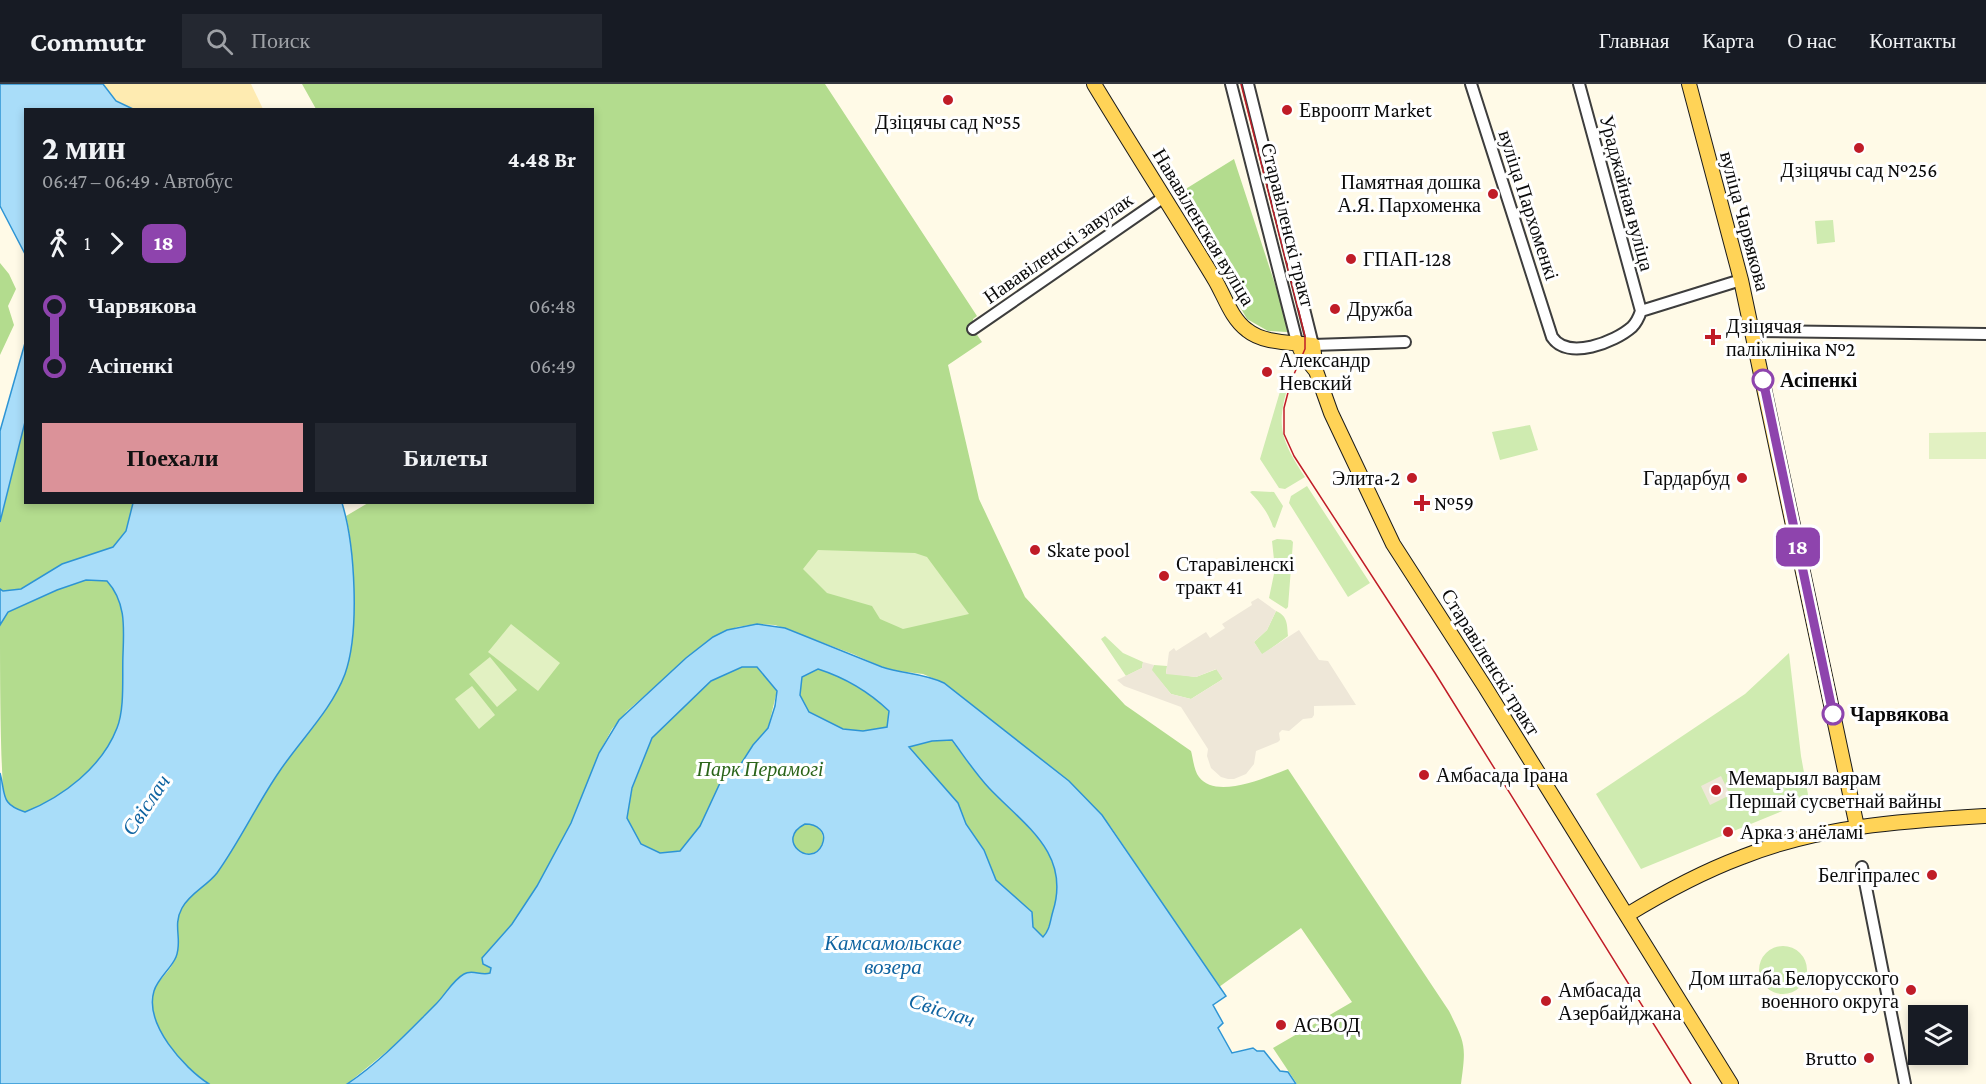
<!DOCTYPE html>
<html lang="ru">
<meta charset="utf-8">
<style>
body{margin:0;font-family:"Crimson Pro",serif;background:#242831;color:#f1f3f6;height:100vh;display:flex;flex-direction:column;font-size:22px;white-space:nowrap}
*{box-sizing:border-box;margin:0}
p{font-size:20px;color:#9ea1a6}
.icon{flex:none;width:33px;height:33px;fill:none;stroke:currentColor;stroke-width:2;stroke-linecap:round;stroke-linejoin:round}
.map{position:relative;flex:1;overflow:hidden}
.panel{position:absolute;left:24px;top:24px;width:570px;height:396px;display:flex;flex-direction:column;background:#171b24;border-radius:0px;box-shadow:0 3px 9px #0003}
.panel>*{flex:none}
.badge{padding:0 12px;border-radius:9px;font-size:21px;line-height:39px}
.fabs{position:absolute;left:1908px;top:921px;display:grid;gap:12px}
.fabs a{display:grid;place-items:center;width:60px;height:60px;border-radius:0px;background:#171b24;box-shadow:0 3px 9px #0003;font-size:30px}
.map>.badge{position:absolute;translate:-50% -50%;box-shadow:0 0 0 3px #fff}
.legs{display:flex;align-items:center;gap:9px;height:66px;padding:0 18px;font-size:20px}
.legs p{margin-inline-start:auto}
.headline{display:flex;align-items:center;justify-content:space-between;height:102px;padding:0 18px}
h1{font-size:33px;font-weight:700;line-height:45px}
.action{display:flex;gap:12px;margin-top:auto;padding:12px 18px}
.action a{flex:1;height:69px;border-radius:0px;background:#db9299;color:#111;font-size:24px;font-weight:700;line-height:69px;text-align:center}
.action a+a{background:#242831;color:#f1f3f6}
ul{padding:0 18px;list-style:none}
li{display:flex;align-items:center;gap:21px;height:60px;font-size:22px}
li i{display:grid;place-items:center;width:9px;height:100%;margin:0 8px;background:currentColor}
li i::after{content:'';width:15px;height:15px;margin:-8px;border:4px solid;border-radius:50%;background:#171b24}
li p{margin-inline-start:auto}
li:first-child i{background:linear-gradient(#0000 50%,currentColor 0)}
li:last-child i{background:linear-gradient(currentColor 50%,#0000 0)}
header{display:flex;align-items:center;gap:36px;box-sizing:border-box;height:84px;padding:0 30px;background:#171b24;border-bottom:2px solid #363941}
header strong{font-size:28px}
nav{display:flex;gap:33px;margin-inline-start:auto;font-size:21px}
.search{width:420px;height:54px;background:#242831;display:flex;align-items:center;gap:15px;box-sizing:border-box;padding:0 21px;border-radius:0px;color:#9ea1a6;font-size:22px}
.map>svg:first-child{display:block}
.green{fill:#cfebb0}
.forest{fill:#b3dc8e}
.sand{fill:#feebb1}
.pitch{fill:#e2f1c2}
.plaza{fill:#eee7d8}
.water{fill:#a9ddf9;stroke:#2d94d4;stroke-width:1.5;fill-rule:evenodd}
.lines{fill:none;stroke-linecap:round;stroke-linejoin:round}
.minor-casing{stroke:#3d3d3d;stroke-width:14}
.major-casing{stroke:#1b1b1b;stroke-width:16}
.minor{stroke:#fff;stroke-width:10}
.major{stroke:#ffd357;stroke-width:14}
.tram{stroke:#c01c27;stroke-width:1.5}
.line-1-casing{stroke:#fff;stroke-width:14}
.line-1{stroke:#8e44ad;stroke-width:9}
.poi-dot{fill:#c01c27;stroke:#fff;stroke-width:2}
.stop-1-dot{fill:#fff;stroke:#8e44ad;stroke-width:3}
.labels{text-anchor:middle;stroke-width:6;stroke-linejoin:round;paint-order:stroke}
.poi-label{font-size:20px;fill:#0a0a0a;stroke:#fff;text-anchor:start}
.street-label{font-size:20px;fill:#0a0a0a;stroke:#fff}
.stop-label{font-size:20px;font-weight:bold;fill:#0a0a0a;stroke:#fff;text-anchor:start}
.park-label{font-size:20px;font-style:italic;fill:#2a6419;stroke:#fff}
.water-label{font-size:21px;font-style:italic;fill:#0f64a1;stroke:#fff}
</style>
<header>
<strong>Commutr</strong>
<div class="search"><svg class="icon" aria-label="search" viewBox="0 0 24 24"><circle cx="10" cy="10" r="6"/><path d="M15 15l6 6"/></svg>Поиск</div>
<nav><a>Главная</a><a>Карта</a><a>О нас</a><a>Контакты</a></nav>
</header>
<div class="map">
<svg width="1986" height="1000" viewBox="0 0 1986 1000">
<rect width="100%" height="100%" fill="#fffae7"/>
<path class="green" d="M 1833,136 L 1835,158 L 1817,160 L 1815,137 Z
M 1288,290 L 1291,292 C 1276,339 1278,352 1305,393 L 1285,405 L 1279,404 L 1260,375 L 1284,294 Z
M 1530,341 L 1538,366 L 1500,376 L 1492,348 Z
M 1307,402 L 1370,499 L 1348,513 L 1289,419 L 1291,412 Z
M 1252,407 L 1274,408 L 1283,422 L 1275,444 L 1273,443 C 1269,430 1260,418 1250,408 Z
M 1277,455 L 1291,456 L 1293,458 L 1288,523 L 1286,525 L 1269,514 L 1275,485 L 1272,457 Z
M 1276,527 C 1288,532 1287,541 1288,552 L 1262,571 L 1254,558 L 1267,546 Z
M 1105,552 L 1123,569 L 1143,578 L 1142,584 L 1126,592 L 1101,555 Z
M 1789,569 L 1801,672 L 1809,716 L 1641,785 L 1596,710 L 1745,610 Z
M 1154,581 L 1167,582 L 1166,589 L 1196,593 L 1217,585 L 1223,595 L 1191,615 L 1171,610 L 1151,586 Z
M1759 886a24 24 0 1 1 48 0a24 24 0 1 1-48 0Z"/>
<path class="forest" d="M 302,0 L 825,0 L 977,232 L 973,235 L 973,245 L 982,258 L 948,281 L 979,415 L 1025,513 L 1125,621 L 1191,667 C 1193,674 1194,687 1199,693 C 1216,716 1267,693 1288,685 L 1449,927 C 1466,961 1466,962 1461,1000 L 1297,1000 L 1273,964 L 1352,918 L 1301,844 L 1219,903 L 1111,743 L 1069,697 L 944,599 L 923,590 L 898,587 L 882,583 L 853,570 L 775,541 L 757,540 L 737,543 L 706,558 L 627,627 L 612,645 L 599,669 L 571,739 L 537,802 L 512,840 L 482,874 L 485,881 L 491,884 L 490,889 L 485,890 L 468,888 L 459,894 L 437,919 L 391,964 L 347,1000 L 209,1000 C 184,984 144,940 154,907 C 158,895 170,888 174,877 C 183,856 171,840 184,820 C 192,807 208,801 217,789 C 240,757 257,720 279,688 C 301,655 331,627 345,590 C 359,551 355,472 346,432 L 368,419 L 592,418 L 592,26 L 316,25 Z
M 1234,75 L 1286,234 L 1287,248 L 1268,247 L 1247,235 L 1178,116 L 1184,106 Z
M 0,179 L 9,190 L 16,205 L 8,222 L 14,241 L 0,271 Z
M 25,338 L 26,418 L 133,419 L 126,447 L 113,463 L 62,480 L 21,505 L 3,507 L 0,505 L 0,438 Z
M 86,496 L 107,497 C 126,518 124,543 123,570 C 122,592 125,624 117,644 C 102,683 63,713 25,729 C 17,726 10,724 5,717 C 0,702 0,568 0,541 L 8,528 L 57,506 Z
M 742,583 L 757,583 L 777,607 L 768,644 L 753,661 L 737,686 L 720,699 L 700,742 L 680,767 L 660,769 L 641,760 L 627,734 L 632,705 L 652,654 L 711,597 Z
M 818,585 C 846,594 867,607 889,627 L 887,643 L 863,647 L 843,645 L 809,628 L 800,611 L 802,593 Z
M 951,656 C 964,672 975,689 989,704 C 1024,742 1071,769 1053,828 C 1050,837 1049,846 1043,853 L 1033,843 L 1032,828 L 996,796 L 984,766 L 966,740 L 958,719 L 908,662 L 932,657 Z
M793 755a15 15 0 1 1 30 0a15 15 0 1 1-30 0Z"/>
<path class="sand" d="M 103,0 L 251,0 L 263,25 L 133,25 L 116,17 Z"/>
<path class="pitch" d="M 1986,348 L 1986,375 L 1929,375 L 1929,349 Z
M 818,466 L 915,469 L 927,473 L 969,530 L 903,545 L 880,535 L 872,522 L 827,509 L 803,485 Z
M 511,540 L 560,579 L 538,607 L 488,568 Z
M 490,573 L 517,606 L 497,623 L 469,590 Z
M 472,602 L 495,631 L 479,645 L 455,615 Z"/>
<path class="plaza" d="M 1258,514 L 1276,527 L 1267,546 L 1254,558 L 1262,570 L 1299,546 L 1319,576 L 1328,577 L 1356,621 L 1314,622 L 1314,631 L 1312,634 L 1303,635 L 1289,647 L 1282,646 L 1279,649 L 1280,656 L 1278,658 L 1256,667 L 1254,680 L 1246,690 L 1234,695 L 1228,695 L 1221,693 L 1211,684 L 1207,672 L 1208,665 L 1181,623 L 1124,602 L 1117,596 L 1142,584 L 1143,578 L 1154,581 L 1152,586 L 1171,610 L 1191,615 L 1223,595 L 1216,585 L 1196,593 L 1166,590 L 1169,568 L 1174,564 L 1176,567 L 1206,548 L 1210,554 L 1225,544 L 1222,540 L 1252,521 L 1251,518 Z
M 1721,692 L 1730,711 L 1710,721 L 1701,702 Z"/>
<path class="water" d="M 0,0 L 103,0 L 116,17 L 133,25 L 26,26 L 25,170 L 0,122 Z
M 25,259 L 25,338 L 0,438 L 0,347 Z
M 133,419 L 342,419 C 355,461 360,548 345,590 C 331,627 301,655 279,688 C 257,720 240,757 217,789 C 207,802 190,809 182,824 C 172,842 183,856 176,873 C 171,885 158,894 154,907 C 144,940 184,984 209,1000 L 0,1000 L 0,689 C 6,711 0,720 25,728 C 63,713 102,683 117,644 C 125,624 122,592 123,570 C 124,543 126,518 107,497 L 86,496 L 57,506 L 8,528 L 0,541 L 0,505 L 3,507 L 21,505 L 62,480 L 113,463 L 126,447 Z
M 757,540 L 785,544 L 882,583 C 903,590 924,589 944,599 L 1069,697 L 1102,731 L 1226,912 L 1213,921 L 1223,939 L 1218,944 L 1232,969 L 1253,964 L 1257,967 L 1264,967 L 1280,987 L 1288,988 L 1296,1000 L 347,1000 C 380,978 408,948 436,920 C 445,911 453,896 464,890 C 472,885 481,892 490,889 L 491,884 L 483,880 L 482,874 L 512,840 L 537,802 L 571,739 L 599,669 L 619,636 L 686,574 L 713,553 L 727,546 ZM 742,583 L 757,583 L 777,607 L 775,622 L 768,644 L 753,661 L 737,686 L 720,699 L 700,742 L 680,767 L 660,769 L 641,760 L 627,734 L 632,704 L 652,654 L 711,597 ZM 818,585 C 846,594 868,607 889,627 L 887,643 L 863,647 L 843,645 L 809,628 L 800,611 L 802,593 ZM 952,656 C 964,672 975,689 989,704 C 1024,741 1071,769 1053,827 C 1050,837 1050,846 1043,853 L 1033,843 L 1032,828 L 996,796 L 984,766 L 966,740 L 958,719 L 909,663 L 932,657 ZM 805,740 C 816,740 828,747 822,761 C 811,785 774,756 805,740 Z"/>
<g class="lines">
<defs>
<path id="minor" d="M 1231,0 L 1297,258
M 1248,0 L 1313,261 L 1405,258
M 1471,0 L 1552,253 C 1568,277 1615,258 1632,243 C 1637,238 1639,233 1641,227
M 1579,0 L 1641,227
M 1641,227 L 1741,196
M 973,245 L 1164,113
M 1752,247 L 1986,250
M 1862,783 L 1905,1000"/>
<path id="major" d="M 1094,0 C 1134,66 1175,130 1215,196 C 1225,213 1231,234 1247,246 C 1264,260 1292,258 1313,261 L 1316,287 L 1331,329 L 1393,460 L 1485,603 L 1731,1000
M 1689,0 L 1741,196 L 1857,743
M 1297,258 L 1303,271 L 1316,287
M 1627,831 C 1663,809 1702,788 1742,773 C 1819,742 1904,737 1986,732"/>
</defs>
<use href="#minor" class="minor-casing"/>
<use href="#major" class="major-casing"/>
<use href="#minor" class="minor"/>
<use href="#major" class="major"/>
<path class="tram" d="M 1241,0 L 1305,252 L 1305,265 L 1291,297 L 1284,324 L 1284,350 L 1294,372 L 1435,589 L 1691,1000"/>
</g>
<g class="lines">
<defs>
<path id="line-1" d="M 1763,296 L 1833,630"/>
</defs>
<use href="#line-1" class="line-1-casing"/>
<use href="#line-1" class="line-1"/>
</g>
<g class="poi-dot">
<circle cx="948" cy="16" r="6"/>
<circle cx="1287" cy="26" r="6"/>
<circle cx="1859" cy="64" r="6"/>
<circle cx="1493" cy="110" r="6"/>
<circle cx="1351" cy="175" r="6"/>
<circle cx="1335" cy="225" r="6"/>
<path d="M1710 244h6v6h6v6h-6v6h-6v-6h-6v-6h6z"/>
<circle cx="1267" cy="288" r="6"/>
<circle cx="1412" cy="394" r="6"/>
<circle cx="1742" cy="394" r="6"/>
<path d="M1419 410h6v6h6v6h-6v6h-6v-6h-6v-6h6z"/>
<circle cx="1035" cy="466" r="6"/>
<circle cx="1164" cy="492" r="6"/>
<circle cx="1424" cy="691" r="6"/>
<circle cx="1716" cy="706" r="6"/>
<circle cx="1728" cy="748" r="6"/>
<circle cx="1932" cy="791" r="6"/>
<circle cx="1911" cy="906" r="6"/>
<circle cx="1546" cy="917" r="6"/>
<circle cx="1281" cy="941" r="6"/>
<circle cx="1869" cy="974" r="6"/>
</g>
<g class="stop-1-dot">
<circle cx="1763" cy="296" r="10"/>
<circle cx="1833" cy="630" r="10"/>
</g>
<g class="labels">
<g class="poi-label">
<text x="1299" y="33">Евроопт Market</text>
<text x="948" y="45" text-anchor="middle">Дзіцячы сад №55</text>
<text x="1859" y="93" text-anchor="middle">Дзіцячы сад №256</text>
<text x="1481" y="105" text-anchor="end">Памятная дошка<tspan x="1481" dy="23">А.Я. Пархоменка</tspan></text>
<text x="1363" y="182">ГПАП-128</text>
<text x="1347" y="232">Дружба</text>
<text x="1726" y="249">Дзіцячая<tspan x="1726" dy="23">паліклініка №2</tspan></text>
<text x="1279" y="283">Александр<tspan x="1279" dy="23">Невский</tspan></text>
<text x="1400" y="401" text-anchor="end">Элита-2</text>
<text x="1730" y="401" text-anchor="end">Гардарбуд</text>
<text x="1434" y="426">№59</text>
<text x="1047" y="473">Skate pool</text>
<text x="1176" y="487">Старавіленскі<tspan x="1176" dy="23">тракт 41</tspan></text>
<text x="1436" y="698">Амбасада Ірана</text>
<text x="1728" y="701">Мемарыял ваярам<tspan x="1728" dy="23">Першай сусветнай вайны</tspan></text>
<text x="1740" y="755">Арка з анёламі</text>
<text x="1920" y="798" text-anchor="end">Белгіпралес</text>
<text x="1899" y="901" text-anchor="end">Дом штаба Белорусского<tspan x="1899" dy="23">военного округа</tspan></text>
<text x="1558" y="913">Амбасада<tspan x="1558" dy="23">Азербайджана</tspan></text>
<text x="1293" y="948">АСВОД</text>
<text x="1857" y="981" text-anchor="end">Brutto</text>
</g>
<g class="street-label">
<text transform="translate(1627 109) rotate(75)" y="7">Ураджайная вуліца</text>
<text transform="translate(1529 121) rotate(72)" y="7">вуліца Пархоменкі</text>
<text transform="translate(1745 137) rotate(75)" y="7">вуліца Чарвякова</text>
<text transform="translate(1288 141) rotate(76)" y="7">Старавіленскі тракт</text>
<text transform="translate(1204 143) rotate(59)" y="7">Нававіленская вуліца</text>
<text transform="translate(1058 164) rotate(-35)" y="7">Нававіленскі завулак</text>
<text transform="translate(1491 578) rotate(58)" y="7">Старавіленскі тракт</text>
</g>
<g class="stop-label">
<text x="1780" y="303">Асіпенкі</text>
<text x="1850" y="637">Чарвякова</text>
</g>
<g class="park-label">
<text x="760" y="692">Парк Перамогі</text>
</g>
<g class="water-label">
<text transform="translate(146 721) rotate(-56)" y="7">Свіслач</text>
<text x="893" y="866">Камсамольскае<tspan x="893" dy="24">возера</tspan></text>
<text transform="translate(942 926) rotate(18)" y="7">Свіслач</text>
</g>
</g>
</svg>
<div class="fabs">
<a><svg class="icon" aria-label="layers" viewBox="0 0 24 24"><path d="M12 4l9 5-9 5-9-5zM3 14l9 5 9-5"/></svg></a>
</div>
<b class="badge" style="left:1798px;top:463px;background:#8e44ad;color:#fff">18</b>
<section class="panel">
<div class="headline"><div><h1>2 мин</h1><p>06:47 – 06:49 · Автобус</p></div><b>4.48 Br</b></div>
<div class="legs"><svg class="icon" aria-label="walk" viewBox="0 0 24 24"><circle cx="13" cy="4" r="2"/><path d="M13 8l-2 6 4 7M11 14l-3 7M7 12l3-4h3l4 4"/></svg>1<svg class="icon" aria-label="forward" viewBox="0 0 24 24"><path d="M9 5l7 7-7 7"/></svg><b class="badge" style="background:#8e44ad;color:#fff">18</b></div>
<ul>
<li><i style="color:#8e44ad"></i><b>Чарвякова</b><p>06:48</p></li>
<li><i style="color:#8e44ad"></i><b>Асіпенкі</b><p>06:49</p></li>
</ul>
<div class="action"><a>Поехали</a><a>Билеты</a></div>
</section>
</div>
